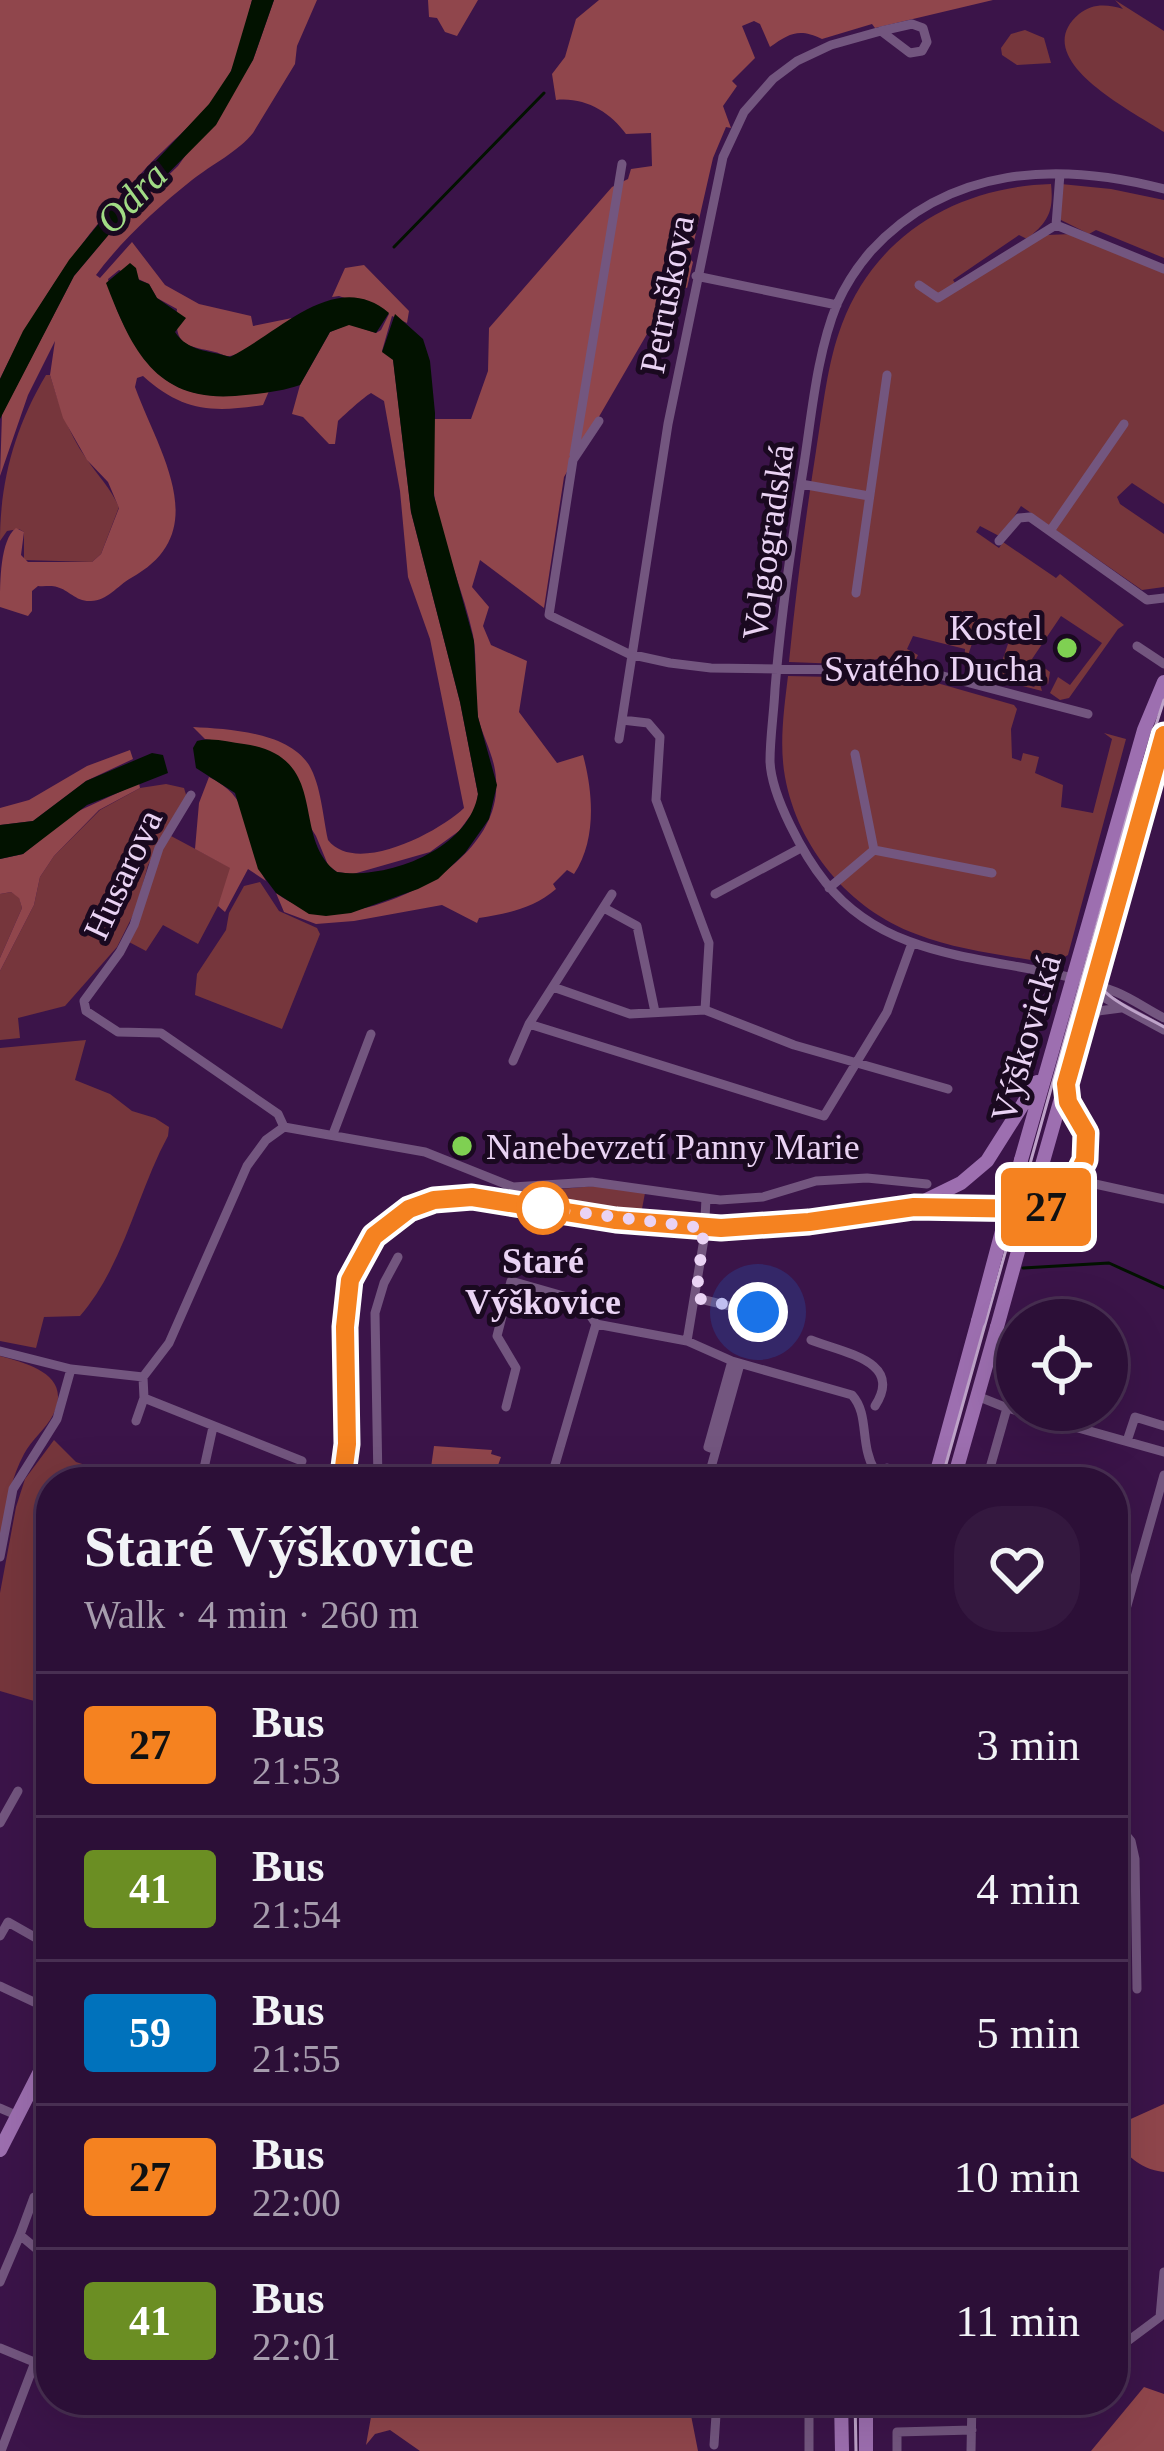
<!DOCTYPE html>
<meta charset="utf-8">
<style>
body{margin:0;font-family:"Times New Roman",serif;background:#34183f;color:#f1f3f6;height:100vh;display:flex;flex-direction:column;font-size:45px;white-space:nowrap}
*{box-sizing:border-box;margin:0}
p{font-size:39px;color:#a69cad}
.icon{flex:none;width:66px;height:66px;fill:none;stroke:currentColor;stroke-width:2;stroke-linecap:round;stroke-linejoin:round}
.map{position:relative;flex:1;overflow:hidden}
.side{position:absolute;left:36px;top:1467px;width:1092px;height:948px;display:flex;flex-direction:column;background:#2c0f37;border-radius:48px;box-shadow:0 12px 48px #0002,0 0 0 3px #482f52}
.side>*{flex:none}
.badge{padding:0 24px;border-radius:9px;font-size:42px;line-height:78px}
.fabs{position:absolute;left:996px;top:1299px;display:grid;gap:24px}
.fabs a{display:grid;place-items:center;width:132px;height:132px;border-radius:50%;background:#2c0f37;box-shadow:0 12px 48px #0002,0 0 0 3px #482f52;font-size:60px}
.you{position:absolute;width:60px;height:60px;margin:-30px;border:9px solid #fff;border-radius:50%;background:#1a73e8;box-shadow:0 0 0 18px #1a73e833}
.map>.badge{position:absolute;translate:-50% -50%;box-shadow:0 0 0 6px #fff}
.round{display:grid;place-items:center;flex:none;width:126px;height:126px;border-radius:48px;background:#34183f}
.head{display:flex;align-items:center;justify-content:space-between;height:204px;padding:0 48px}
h1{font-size:57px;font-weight:600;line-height:90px}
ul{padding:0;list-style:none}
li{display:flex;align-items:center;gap:36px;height:144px;padding:0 48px;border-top:3px solid #482f52}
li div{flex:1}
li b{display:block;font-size:45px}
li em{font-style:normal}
li .badge{min-width:132px;font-weight:700;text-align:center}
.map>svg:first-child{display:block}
.green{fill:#76363c}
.forest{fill:#90464c}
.water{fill:#021200}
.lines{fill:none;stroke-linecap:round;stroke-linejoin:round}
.stream{stroke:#021200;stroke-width:3}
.street{stroke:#73567f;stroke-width:9}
.secondary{stroke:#9d6fb0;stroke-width:14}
.tram{stroke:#bea3c9;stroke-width:3}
.secondary-bridge{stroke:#9d6fb0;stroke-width:14}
.line-casing{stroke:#fff;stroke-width:27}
.line{stroke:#f58220;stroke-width:18}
.walk{stroke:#ead3f4;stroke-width:12;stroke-dasharray:0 21.6}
.poi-dot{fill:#7fd052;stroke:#1a0920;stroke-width:4.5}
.stop-dot{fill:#fff;stroke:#f58220;stroke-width:6}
.labels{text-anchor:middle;stroke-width:10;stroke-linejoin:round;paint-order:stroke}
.street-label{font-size:36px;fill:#ead3f4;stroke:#1a0920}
.poi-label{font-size:36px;fill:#ead3f4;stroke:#1a0920;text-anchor:end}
.stop-label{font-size:36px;font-weight:bold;fill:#ead3f4;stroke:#1a0920}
.water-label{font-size:39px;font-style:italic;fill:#a1db85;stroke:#1a0920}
</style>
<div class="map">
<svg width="1164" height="2451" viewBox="0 0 1164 2451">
<rect width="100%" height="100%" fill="#3b1449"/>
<path class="green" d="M 1115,0 L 1164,31 L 1164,132 C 1134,112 1026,59 1079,14 C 1092,3 1108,4 1123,9 Z
M 1025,30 L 1044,38 L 1051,63 L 1017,65 L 1002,55 L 1001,48 L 1011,34 Z
M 1051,184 C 1054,212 1048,222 1027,239 L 1019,235 L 953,280 L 959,289 L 1046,235 L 1073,234 L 1164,272 L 1164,504 L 1132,483 L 1117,497 L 1120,504 L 1164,534 L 1164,587 L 1142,590 L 1021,506 L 1001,537 L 980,526 L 976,532 L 999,548 L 1003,542 L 1056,578 L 1060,574 L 1124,625 L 1118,629 L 1069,698 L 1060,700 L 1050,693 L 1058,677 L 1070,685 L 1102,643 L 1061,616 L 1032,659 L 1050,672 L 1048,685 L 1045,671 L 1011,661 L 1006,678 L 1034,687 L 1039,681 L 1042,691 L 996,679 L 1009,641 L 976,632 L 964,667 L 965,649 L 913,636 L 907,649 L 918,655 L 916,659 L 876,659 L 868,665 L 789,662 C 796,591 805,521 816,451 C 823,409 827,363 842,324 C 876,234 958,187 1051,184 Z
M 1061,184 L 1111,189 L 1164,200 L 1164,258 L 1096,230 L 1089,234 L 1061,220 Z
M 46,375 L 50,375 C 59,404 68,433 86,458 C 98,476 110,487 119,507 L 101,554 L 92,562 L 24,560 L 24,532 L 19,529 L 7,531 L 0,541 C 0,481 15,427 46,375 Z
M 788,676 L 923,679 L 1014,705 L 1017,709 L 1011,729 L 1012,758 L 1021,761 L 1023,753 L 1039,757 L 1035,773 L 1063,785 L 1061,807 L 1093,813 L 1112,739 L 1104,733 L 1126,739 L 1068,955 L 1052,964 C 1007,955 959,951 916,934 C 849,909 798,848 785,777 C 779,744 784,709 788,676 Z
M 166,784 L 184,788 L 187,798 L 148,865 L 136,909 L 117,947 L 65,1006 L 18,1018 L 20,1038 L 0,1040 L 0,971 L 34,905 L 40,877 L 54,856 L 100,810 L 140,788 Z
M 171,836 L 231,868 L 227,889 L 198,944 L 163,925 L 146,951 L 129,942 L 163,848 Z
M 260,882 L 279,911 L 317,928 L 320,934 L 282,1029 L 195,995 L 197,974 L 226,930 L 229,913 L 244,886 Z
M 11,892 L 19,897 L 22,908 L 0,958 L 0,894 Z
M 86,1040 L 75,1080 L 110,1094 L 132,1111 L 155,1118 L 169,1127 L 168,1136 C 137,1193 124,1265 80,1316 L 44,1317 L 36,1348 L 0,1341 L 0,1048 Z
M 595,1186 L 645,1193 L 641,1214 L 547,1198 L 549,1190 Z
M 0,1356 C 29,1364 73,1375 53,1415 C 46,1429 31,1440 24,1454 C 10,1480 6,1508 0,1538 Z
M 54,1440 L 76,1462 L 138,1482 L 51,1482 L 51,1706 L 0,1691 L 0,1593 L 16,1507 L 25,1479 Z"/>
<path class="forest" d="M 0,0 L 252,0 C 246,23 241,49 231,71 C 213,110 175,137 146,168 C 87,231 37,301 0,379 Z
M 274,0 L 317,0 L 297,46 L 295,64 L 253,133 C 239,151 211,165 192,180 C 157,208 123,239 96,275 L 100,278 L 132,242 L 165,285 L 199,304 L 251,316 L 253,326 L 292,318 C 275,331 255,349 234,355 C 226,358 223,354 215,352 C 184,345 174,346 177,309 L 157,298 L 149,284 L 119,270 L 108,279 C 112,301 121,321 132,340 C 166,399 207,401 269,391 L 263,405 C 211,413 182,411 143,376 L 137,378 L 135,387 C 159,453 215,532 131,578 C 117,586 107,601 91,601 C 76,602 69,590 57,587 C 51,585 44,587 38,586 L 32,591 L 32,611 L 28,616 L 0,607 C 0,582 0,540 16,528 L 24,532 L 21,555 L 28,562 L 92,562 L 101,554 L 119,508 L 108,482 L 87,460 L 63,418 L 50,375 L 55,341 L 28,395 L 0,476 L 2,414 L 74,276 L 116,226 L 178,166 L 253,60 Z
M 428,0 L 478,0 L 457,36 L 445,32 L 437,18 L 429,17 Z
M 599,0 L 993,0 L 875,28 L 872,24 L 822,39 C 799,28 790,33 770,47 L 760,24 L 754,21 L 742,26 L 755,58 L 732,81 L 737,86 L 723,106 L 731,128 L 726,127 L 713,158 L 690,259 L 693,262 L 687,288 L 676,284 L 564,477 L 544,608 L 480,560 L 472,587 L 489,607 L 483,626 L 491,645 L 527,661 L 519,712 L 557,763 L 583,755 C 593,792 597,840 574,874 L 567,870 L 553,884 L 556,889 C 533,909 508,913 479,918 L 477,923 L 442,905 L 354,921 L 316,924 L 284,912 L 276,893 C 308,918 351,915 388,901 C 438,884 501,839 496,779 C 495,757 483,738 478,717 C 473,690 478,661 473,635 C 463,588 440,540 434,493 C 430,468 432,443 434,419 L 471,419 L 488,371 L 489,328 L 612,187 L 628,179 L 631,169 L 652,166 L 651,133 L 626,134 C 610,112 585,97 556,100 L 552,74 L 565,57 L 576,19 Z
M 364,265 L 409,311 L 407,323 L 392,316 L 382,351 L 393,359 L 411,512 L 460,702 L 478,794 L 476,808 L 459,831 L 430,852 L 353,874 L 337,872 L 328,865 L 316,836 L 260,748 L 205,739 L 193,727 C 229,729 288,732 309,765 C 321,785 323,817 328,840 C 356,876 439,832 464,808 L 430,639 L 408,577 L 400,491 L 384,401 L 371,393 C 364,397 344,415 338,421 L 335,444 L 329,444 L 303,417 L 292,414 L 300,385 L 330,332 L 349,324 L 376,333 L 381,330 L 389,314 L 339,296 L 332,297 L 345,268 Z
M 130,750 L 133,759 L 86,781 L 33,821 L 0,825 L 0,808 L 29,800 L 87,766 Z
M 209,777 C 259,801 240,839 266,881 L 248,869 L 225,912 L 218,906 L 230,868 L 195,849 L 199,803 Z
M 139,783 L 140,788 L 99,810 L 54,856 L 40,877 L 34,905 L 0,971 L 0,958 L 22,908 L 19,898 L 11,892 L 0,894 L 0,859 L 23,854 L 72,814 Z
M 434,1446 L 492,1450 L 491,1454 L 501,1457 L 492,1482 L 429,1482 Z
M 1164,2104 L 1164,2172 C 1138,2169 1120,2152 1113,2127 Z
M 1144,2387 L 1164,2394 L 1164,2451 L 1091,2451 Z
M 374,2400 L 688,2400 L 698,2451 L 420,2451 L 390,2430 L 375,2434 L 366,2445 Z"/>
<path class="water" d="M 252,0 L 274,0 L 253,60 L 216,125 L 116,226 L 74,276 L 0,419 L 0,379 L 23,331 L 69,260 L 109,211 L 209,104 L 231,71 Z
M 130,263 L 136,268 L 139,280 L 149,284 L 157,298 L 186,318 L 175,332 C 188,352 209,350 230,357 C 278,334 336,267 389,313 L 376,333 L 349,325 L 330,332 L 300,385 C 280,392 257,394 235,396 C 155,402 131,348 106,283 Z
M 395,314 L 423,339 L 430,361 L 435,413 L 434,496 L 474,641 L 478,717 L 497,785 L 489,819 L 465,853 L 438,879 L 418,889 L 351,913 L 326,916 L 309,914 L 276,893 L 258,869 L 235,793 L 196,768 L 193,748 L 197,741 C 213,737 228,742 244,744 C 333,757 289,837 337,872 C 388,880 469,849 478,794 L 460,702 L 411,512 L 393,360 L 382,352 Z
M 152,753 L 163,755 L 168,773 L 87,805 L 23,854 L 0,859 L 0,825 L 33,821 L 86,781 Z"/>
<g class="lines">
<path class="stream" d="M 394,247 L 544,93
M 1023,1268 L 1109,1263 L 1164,1288"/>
<path class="street" d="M 1164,189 C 1058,161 949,166 871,251 C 858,266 845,286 837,304 C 817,353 812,412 804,464 C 792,539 781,613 775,689 C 774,712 770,737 770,761 C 771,796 804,856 826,883 C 898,973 1019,952 1116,992 C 1133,999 1148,1010 1164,1018
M 1056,225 L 1060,174
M 696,276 L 837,305
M 919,285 L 938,298 L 1056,225 L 1164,269
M 599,421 L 573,460 L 549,615 L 629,654 L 670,663 L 711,668 L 924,671 L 1088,714
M 574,455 L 622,164
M 801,484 L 869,496
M 1050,531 L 1124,424
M 999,541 L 1019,518 L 1030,517 L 1147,600 L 1164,598
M 856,593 L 887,375
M 1137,646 L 1164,664
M 622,720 L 648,723 L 660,737 L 656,800 L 709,943 L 705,1010
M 619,739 L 668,424 L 723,157 L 744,112 L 773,79 L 797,61 L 831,45 L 881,31 L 912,24 L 923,28 L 927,42 L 922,51 L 910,53 L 881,31
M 855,754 L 874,850
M 191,795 L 159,848 L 134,925 L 120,952 L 84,1001 L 86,1011 L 118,1032 L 161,1033 L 278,1114 L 284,1127
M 874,850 L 992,873
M 829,888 L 874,850
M 715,894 L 799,849
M 604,908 L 637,926 L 655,1012
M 553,987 L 630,1014 L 705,1010 L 794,1045 L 948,1089
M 1088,989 L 1164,1030
M 529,1024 L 824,1116 L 887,1012 L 911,946
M 1087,1027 L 1098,1011 L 1121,1008
M 513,1061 L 529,1024 L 612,894
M 284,1127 L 425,1152 L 513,1187 L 592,1182 L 720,1200 L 763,1197 L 816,1181 L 867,1178 L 927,1184
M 333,1134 L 371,1034
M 1095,1184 L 1164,1199
M 696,1298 L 780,1318
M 596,1324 L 687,1341 L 732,1361 L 852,1395 C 870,1415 859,1444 875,1471 L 887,1468 L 927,1478
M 811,1340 C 844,1353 904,1361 875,1406
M 687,1341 L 704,1239 L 706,1198
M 0,1351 L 71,1369 L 143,1377 L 169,1343 L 247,1166 L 266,1140 L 284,1127
M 143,1377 L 144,1398 L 302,1461
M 977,1396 L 1007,1408 L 986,1482
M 506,1407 L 516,1368 L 497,1336 L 511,1281 L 581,1301 L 596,1324
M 1007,1408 L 1164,1452
M 136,1421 L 144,1398
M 1127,1441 L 1135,1417 L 1164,1426
M 716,1450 L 708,1447 L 732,1361
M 201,1482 L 213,1427
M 378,1482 L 375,1313 L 384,1283 L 398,1257
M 550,1482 L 596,1324
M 707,1482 L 740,1364
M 0,1557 L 13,1489 L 57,1419 L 71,1369
M 1113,1655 L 1164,1475
M 1113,1819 L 1131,1841 L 1135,1859 L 1137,1989
M 0,1823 L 18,1791
M 0,1936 L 8,1922 L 45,1943
M 35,1937 L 51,1910
M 0,1986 L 51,2010
M 0,2108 L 16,2115
M 34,2197 L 20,2235 L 51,2261
M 0,2282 L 20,2235
M 0,2348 L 51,2369
M 1113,2352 L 1160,2317 L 1164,2272
M 809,2400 L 809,2451
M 714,2445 L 717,2400
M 1,2451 L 35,2362
M 897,2451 L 897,2432 L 972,2430
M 971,2451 L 972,2400"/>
<path class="secondary" d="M 1021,1160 L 1144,730 L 1164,682
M 1042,1165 L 1164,736
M 918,1204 L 961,1183 L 987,1161 L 1037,1082
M 342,1482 L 347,1445 L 345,1310 L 350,1280 L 374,1236 L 409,1209 L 434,1200 L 472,1197 L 616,1219 L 721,1228 L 809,1222 L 914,1207 L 1037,1209 L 1069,1191 L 1085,1160 L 1086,1133 L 1068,1103 L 1066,1084
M 934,1482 L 978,1321
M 953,1482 L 997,1327
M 0,2150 L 51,2050
M 841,2400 L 842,2451
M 866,2400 L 866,2451"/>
<path class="tram" d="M 1089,956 C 1090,997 1133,1009 1164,1027
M 941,1482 L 1132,799 L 1164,700
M 855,2400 L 856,2451"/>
<path class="secondary-bridge" d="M 978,1321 L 1021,1160
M 997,1327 L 1042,1165"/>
</g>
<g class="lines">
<defs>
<path id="line" d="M 342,1482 L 347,1444 L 345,1327 L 350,1280 L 374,1236 L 409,1209 L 434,1200 L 472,1197 L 616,1220 L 721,1228 L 809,1222 L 914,1207 L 1037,1209 L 1069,1191 L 1085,1160 L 1086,1133 L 1068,1102 L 1066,1084 L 1164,735"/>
</defs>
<use href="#line" class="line-casing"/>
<use href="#line" class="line"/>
<path class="walk" d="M 543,1208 L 704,1228 L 696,1298 L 758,1312"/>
</g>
<g class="poi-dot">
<circle cx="1067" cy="648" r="12"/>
<circle cx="462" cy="1146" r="12"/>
</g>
<circle class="stop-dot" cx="543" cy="1208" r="24"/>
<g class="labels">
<g class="street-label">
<text transform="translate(666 294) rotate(-79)" y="13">Petruškova</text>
<text transform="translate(767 542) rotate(-82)" y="13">Volgogradská</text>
<text transform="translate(122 874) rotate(-65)" y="13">Husarova</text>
<text transform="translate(1025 1038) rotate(-74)" y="13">Výškovická</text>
</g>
<g class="poi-label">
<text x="1043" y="640">Kostel<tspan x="1043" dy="41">Svatého Ducha</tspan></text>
<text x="486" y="1159" text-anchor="start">Nanebevzetí Panny Marie</text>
</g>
<g class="stop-label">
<text x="543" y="1273">Staré<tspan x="543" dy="41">Výškovice</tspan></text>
</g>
<g class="water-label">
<text transform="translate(131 197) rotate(-46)" y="14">Odra</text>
</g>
</g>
</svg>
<div class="fabs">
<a><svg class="icon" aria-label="locate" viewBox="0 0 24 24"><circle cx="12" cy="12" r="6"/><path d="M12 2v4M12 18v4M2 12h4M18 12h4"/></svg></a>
</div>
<div class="you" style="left:758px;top:1312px"></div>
<b class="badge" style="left:1046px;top:1207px;background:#f58220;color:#111">27</b>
<section class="side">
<div class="head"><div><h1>Staré Výškovice</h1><p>Walk · 4 min · 260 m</p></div><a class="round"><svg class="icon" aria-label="heart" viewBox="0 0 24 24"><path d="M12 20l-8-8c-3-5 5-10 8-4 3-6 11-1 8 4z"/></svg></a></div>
<ul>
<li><span class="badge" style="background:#f58220;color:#111">27</span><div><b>Bus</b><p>21:53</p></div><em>3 min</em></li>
<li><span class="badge" style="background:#6b8e23;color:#fff">41</span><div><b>Bus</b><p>21:54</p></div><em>4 min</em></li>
<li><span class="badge" style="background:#0072bc;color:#fff">59</span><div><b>Bus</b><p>21:55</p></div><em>5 min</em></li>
<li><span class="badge" style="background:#f58220;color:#111">27</span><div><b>Bus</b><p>22:00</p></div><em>10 min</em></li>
<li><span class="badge" style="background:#6b8e23;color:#fff">41</span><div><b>Bus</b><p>22:01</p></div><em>11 min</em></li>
</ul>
</section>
</div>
